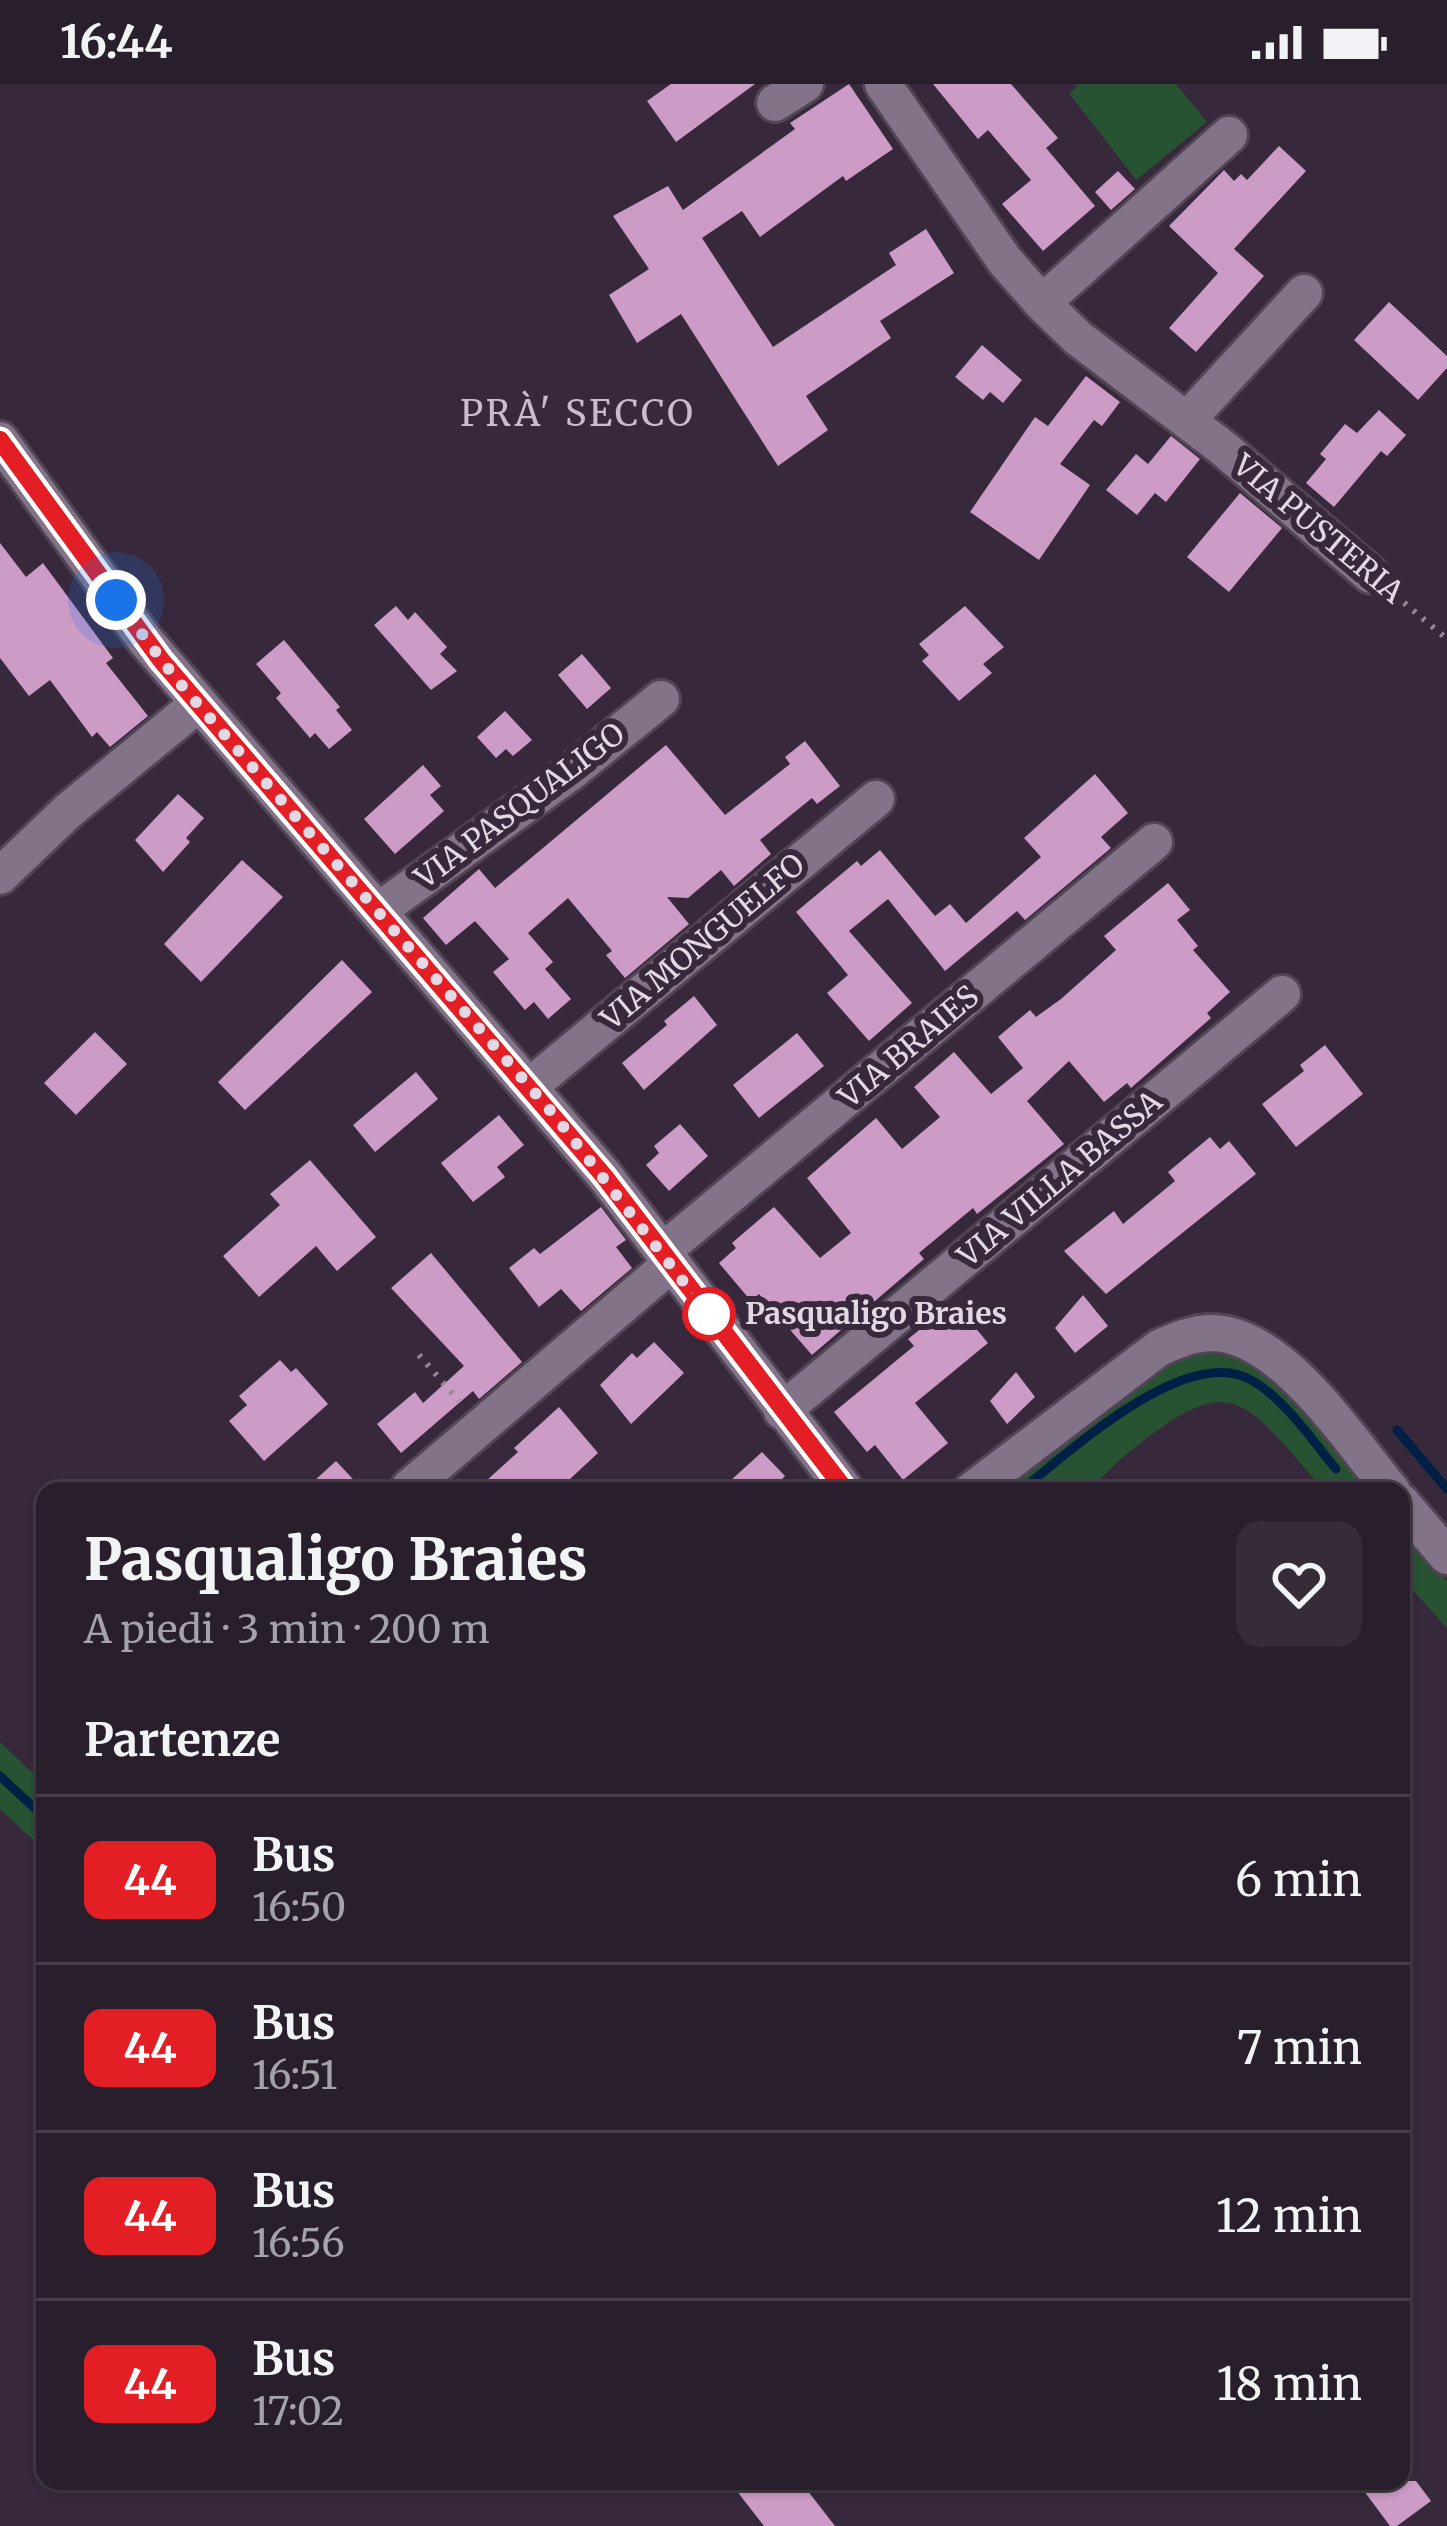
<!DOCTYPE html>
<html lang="it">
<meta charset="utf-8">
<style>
body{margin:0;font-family:Merriweather,serif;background:#352c38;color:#f1f3f6;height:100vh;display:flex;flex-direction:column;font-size:45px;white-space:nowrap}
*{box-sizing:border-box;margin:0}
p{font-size:39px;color:#a5a2a9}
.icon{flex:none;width:66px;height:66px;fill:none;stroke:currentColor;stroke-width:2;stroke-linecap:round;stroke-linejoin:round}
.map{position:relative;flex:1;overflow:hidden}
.sheet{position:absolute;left:36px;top:1398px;width:1374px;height:1008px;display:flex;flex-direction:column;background:#291f2c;border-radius:24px;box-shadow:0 3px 9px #0004,0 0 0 3px #453d48}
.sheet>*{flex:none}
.badge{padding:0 24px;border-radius:18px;font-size:42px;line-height:78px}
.you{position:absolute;width:60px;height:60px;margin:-30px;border:9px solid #fff;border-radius:50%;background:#1a73e8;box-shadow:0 0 0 18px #1a73e833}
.map>.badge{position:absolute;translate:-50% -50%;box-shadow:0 0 0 6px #fff}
h2{padding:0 48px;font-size:45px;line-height:108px}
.round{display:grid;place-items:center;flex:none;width:126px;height:126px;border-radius:24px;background:#352c38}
.head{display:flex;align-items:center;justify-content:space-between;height:204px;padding:0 48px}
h1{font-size:57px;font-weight:800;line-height:90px}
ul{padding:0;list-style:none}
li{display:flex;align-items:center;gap:36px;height:168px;padding:0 48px;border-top:3px solid #453d48}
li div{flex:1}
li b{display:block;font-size:45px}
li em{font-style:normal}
li .badge{min-width:132px;font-weight:700;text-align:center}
.status{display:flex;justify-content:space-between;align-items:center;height:84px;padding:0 60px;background:#291f2c;direction:ltr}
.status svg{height:33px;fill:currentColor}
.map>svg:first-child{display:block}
.green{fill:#275333}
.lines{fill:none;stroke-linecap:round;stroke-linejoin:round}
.stream{stroke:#001f45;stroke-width:9}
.building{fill:#cc9bc6}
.minor-casing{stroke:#514555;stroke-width:42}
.path{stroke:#938896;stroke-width:6;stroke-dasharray:3 9;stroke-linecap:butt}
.minor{stroke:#837388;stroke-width:36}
.line-casing{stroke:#fff;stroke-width:27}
.line{stroke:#e31e24;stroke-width:18}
.walk{stroke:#e2d9e5;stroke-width:12;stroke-dasharray:0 21.6}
.stop-dot{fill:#fff;stroke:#e31e24;stroke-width:6}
.labels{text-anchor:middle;stroke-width:12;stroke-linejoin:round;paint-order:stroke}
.street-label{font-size:30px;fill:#e2d9e5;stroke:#37293b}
.stop-label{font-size:30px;font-weight:bold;fill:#e2d9e5;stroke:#37293b;text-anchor:start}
.quarter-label{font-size:36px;letter-spacing:3px;fill:#ccbad1;stroke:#37293b}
</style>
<div class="status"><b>16:44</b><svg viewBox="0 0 49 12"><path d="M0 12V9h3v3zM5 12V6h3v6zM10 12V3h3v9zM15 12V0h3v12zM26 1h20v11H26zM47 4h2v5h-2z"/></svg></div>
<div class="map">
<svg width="1447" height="2442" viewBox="0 0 1447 2442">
<rect width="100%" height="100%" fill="#37293b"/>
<path class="green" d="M 1075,0 L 1176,0 L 1207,38 L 1136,96 L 1069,9 L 1077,3 Z
M 1213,1270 C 1229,1273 1245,1275 1259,1284 C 1296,1306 1341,1373 1370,1407 L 1325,1407 C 1241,1313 1234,1281 1122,1374 C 1111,1384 1094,1404 1079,1407 C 1054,1412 1022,1407 996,1407 L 1168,1279 L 1191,1271 Z
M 1401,1443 L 1447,1497 L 1447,1544 L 1401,1493 Z
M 0,1658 L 45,1701 L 45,1767 L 0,1725 Z"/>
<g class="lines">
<path class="stream" d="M 1397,1346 L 1447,1405
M 1020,1407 C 1069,1369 1187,1257 1253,1297 C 1286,1317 1312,1356 1336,1385
M 0,1692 L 45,1734"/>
</g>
<path class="building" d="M 671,0 L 755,0 L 676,58 L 647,17 Z
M 849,0 L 893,65 L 846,97 L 843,92 L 760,153 L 742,127 L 702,154 L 773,263 L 896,181 L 889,169 L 926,145 L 954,189 L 880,237 L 891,254 L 806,312 L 828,346 L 778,382 L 681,230 L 637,259 L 609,211 L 649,185 L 613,132 L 668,102 L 683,126 L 795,45 L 790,39 Z
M 933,0 L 1011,0 L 1058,54 L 1046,64 L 1095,122 L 1043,167 L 1002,120 L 1031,96 L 988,46 L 978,55 Z
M 1279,62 L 1306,87 L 1234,165 L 1264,192 L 1196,268 L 1169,244 L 1218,189 L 1169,142 L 1224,86 L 1234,97 L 1241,90 L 1247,96 Z
M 1118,87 L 1135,105 L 1111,126 L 1095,108 Z
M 1389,218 L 1447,272 L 1447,284 L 1418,316 L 1354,256 Z
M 982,261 L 1022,296 L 1003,319 L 990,308 L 983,316 L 955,293 Z
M 1086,292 L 1120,318 L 1102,342 L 1094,336 L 1060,380 L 1090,401 L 1039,476 L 970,428 L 1035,333 L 1048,342 Z
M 1379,326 L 1406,351 L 1387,372 L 1381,367 L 1334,423 L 1306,399 L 1326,375 L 1320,370 L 1345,340 L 1357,349 Z
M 1171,352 L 1200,375 L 1166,418 L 1155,409 L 1137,431 L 1106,406 L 1136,370 L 1148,380 Z
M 1240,409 L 1282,444 L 1229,508 L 1187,473 Z
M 0,459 L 26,493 L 43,479 L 113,574 L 106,579 L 148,632 L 110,663 L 97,648 L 92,653 L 50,596 L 29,612 L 0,574 Z
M 396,522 L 408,536 L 415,528 L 447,563 L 440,570 L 457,587 L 431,606 L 374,541 Z
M 965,522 L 1004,563 L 983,580 L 992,589 L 959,617 L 922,577 L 929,571 L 919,560 Z
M 284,556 L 340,623 L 336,626 L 352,646 L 329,665 L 315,649 L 310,654 L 276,614 L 281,609 L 256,580 Z
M 582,570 L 611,604 L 587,625 L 558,591 Z
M 505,627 L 532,656 L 513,672 L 506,665 L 496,674 L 477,653 Z
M 805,657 L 840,702 L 817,720 L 812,714 L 760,756 L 771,770 L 734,802 L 721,786 L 688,814 L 667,813 L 689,840 L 625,894 L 606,871 L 612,867 L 568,814 L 528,849 L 553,878 L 545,885 L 571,915 L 548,935 L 534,918 L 525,926 L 493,888 L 509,875 L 475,837 L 446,861 L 423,834 L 479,785 L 495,804 L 666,661 L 725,731 L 790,680 L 785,673 Z
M 423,681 L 441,702 L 430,711 L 444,727 L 395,770 L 364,735 Z
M 1095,690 L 1128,729 L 1101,753 L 1111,764 L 1025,836 L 1017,827 L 945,887 L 888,815 L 849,847 L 912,919 L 869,957 L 827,909 L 848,891 L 796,828 L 857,777 L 861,782 L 880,766 L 935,832 L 950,820 L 966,839 L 1041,773 L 1024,754 Z
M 178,710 L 204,734 L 186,754 L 190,758 L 163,788 L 135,756 Z
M 242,776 L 283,813 L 201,898 L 164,860 Z
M 1168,799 L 1190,826 L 1177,836 L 1198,862 L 1193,866 L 1230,908 L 1207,929 L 1211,934 L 1131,1004 L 1127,999 L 1104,1018 L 1069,977 L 1027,1017 L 1064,1060 L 977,1130 L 973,1124 L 919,1169 L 924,1175 L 812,1271 L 759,1210 L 751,1217 L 719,1179 L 736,1164 L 732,1159 L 774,1123 L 820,1174 L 851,1149 L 807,1094 L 876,1034 L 902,1065 L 940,1033 L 914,1003 L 954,968 L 991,1010 L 1023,984 L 998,953 L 1030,926 L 1036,933 L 1061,915 L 1116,866 L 1104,852 Z
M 342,876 L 372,908 L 245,1026 L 218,998 Z
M 694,912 L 717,941 L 644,1006 L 622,979 L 667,941 L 664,937 Z
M 95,948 L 127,980 L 76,1031 L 44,999 Z
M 797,949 L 824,982 L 759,1034 L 733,1001 Z
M 1325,961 L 1363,1010 L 1296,1063 L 1262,1020 L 1304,987 L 1300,981 Z
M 416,988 L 438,1015 L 375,1068 L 353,1041 Z
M 499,1031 L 524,1061 L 497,1083 L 505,1093 L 473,1118 L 441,1079 Z
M 680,1040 L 708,1072 L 669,1107 L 646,1081 L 659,1069 L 654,1062 Z
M 1210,1053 L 1220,1065 L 1229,1057 L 1256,1090 L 1106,1210 L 1064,1167 L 1114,1127 L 1123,1140 L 1175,1097 L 1168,1088 Z
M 310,1076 L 376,1153 L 337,1187 L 316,1162 L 259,1213 L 223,1172 L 280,1121 L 270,1110 Z
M 601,1123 L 626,1156 L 616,1163 L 632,1184 L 581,1227 L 561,1205 L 539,1223 L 509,1184 L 534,1164 L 540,1170 Z
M 431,1169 L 522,1278 L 479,1315 L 473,1307 L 401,1369 L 377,1340 L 415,1308 L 423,1319 L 464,1282 L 391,1204 Z
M 1083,1211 L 1108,1242 L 1075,1269 L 1055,1244 Z
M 954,1218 L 988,1259 L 915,1319 L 948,1359 L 903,1396 L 875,1361 L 867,1368 L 834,1328 L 914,1262 L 908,1255 Z
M 654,1258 L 684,1289 L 631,1340 L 600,1301 L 632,1269 L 637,1274 Z
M 280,1276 L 291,1288 L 296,1284 L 328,1320 L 264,1377 L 229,1337 L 247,1321 L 239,1312 Z
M 1016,1288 L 1035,1313 L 1007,1340 L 990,1317 Z
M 559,1323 L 598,1369 L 557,1407 L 475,1407 L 518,1368 L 514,1364 Z
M 762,1368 L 785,1392 L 770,1407 L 719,1407 Z
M 336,1377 L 364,1407 L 303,1407 Z
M 729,2397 L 800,2397 L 835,2442 L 764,2442 Z
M 1377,2397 L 1416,2397 L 1431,2417 L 1397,2442 L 1390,2442 L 1364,2407 Z"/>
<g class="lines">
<defs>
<path id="minor" d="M 883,0 L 1005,177 L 1042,219 L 1078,254 L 1223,364 L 1371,491
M 775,19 L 805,0
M 1042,219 L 1229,51
M 1188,335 L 1304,209
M 0,356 L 145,556 L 605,1092 L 846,1407
M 0,792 L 68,727 L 198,620
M 378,827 L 571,688 L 661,615
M 530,1002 L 876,715
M 663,1167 L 1154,758
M 782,1327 L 1282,910
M 409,1404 L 672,1179
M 971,1407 L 1159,1264 C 1177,1256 1193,1249 1213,1249 C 1283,1251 1350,1357 1392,1407
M 1401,1418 L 1447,1472"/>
</defs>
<use href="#minor" class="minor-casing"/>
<path class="path" d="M 1395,511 L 1447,555
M 419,1271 L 459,1317"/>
<use href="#minor" class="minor"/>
</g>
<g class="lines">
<defs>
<path id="line" d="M 0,356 L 161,576 L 604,1092 L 846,1407"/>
</defs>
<use href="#line" class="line-casing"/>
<use href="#line" class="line"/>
<path class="walk" d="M 116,516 L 177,596 L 555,1032 L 720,1245 L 709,1230"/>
</g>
<circle class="stop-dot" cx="709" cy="1230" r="24"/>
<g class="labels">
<g class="street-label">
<text transform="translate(1318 445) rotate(40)" y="10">VIA PUSTERIA</text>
<text transform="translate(520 722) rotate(-37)" y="10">VIA PASQUALIGO</text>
<text transform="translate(703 858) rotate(-40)" y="10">VIA MONGUELFO</text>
<text transform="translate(909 963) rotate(-40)" y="10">VIA BRAIES</text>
<text transform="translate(1060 1095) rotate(-40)" y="10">VIA VILLA BASSA</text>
</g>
<g class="stop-label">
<text x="745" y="1240">Pasqualigo Braies</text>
</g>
<g class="quarter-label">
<text x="578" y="342">PRÀ' SECCO</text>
</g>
</g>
</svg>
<div class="you" style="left:116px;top:516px"></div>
<section class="sheet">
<div class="head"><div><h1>Pasqualigo Braies</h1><p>A piedi · 3 min · 200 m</p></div><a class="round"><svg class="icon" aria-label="heart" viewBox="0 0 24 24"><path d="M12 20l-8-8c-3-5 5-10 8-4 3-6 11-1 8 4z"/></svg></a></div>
<h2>Partenze</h2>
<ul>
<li><span class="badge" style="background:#e31e24;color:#fff">44</span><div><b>Bus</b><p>16:50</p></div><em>6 min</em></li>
<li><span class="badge" style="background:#e31e24;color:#fff">44</span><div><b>Bus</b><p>16:51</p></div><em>7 min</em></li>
<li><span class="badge" style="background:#e31e24;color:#fff">44</span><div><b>Bus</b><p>16:56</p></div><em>12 min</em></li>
<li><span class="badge" style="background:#e31e24;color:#fff">44</span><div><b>Bus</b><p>17:02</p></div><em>18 min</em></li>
</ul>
</section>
</div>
